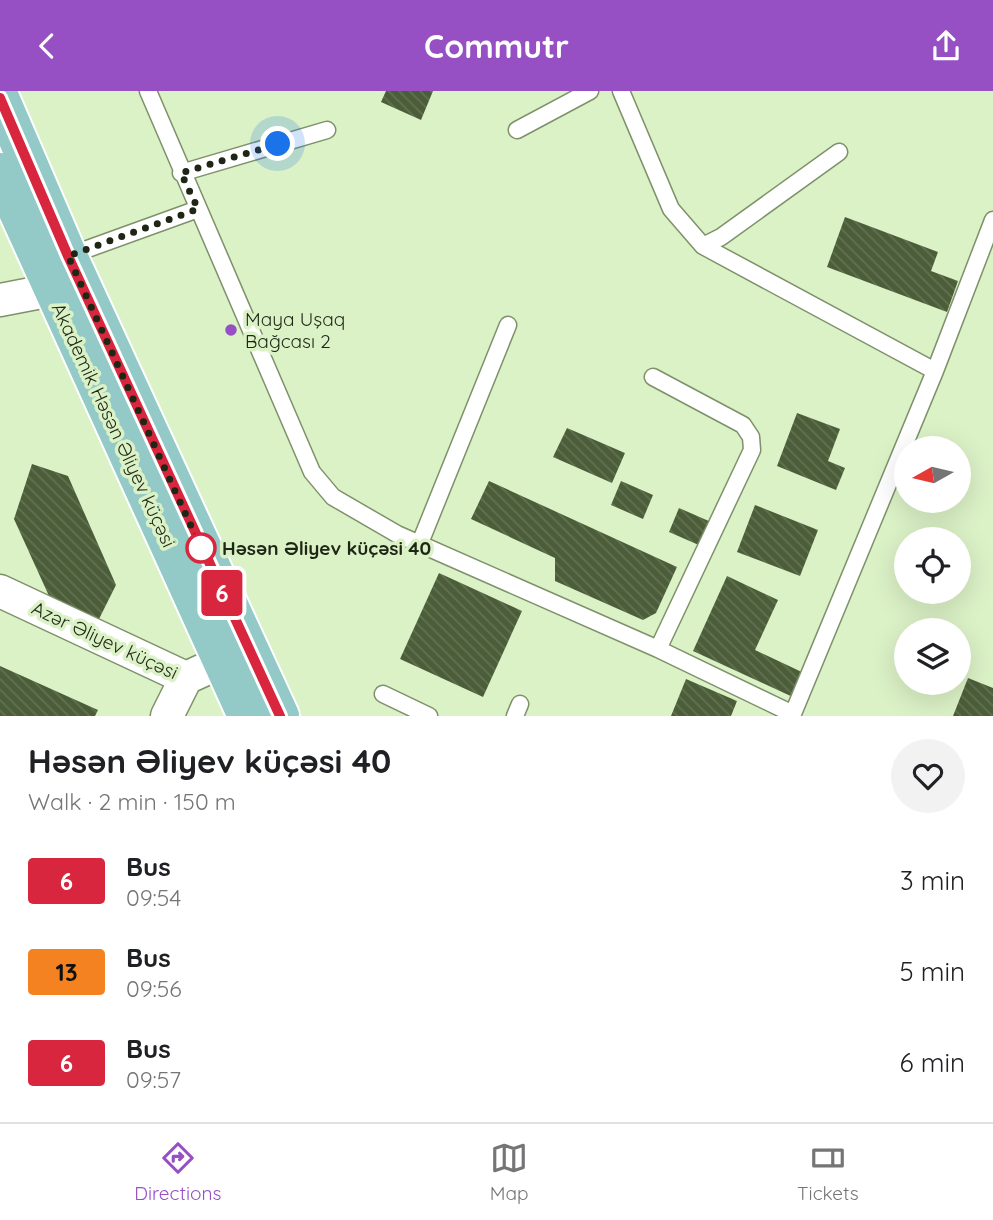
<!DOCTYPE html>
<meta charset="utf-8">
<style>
body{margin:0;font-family:Quicksand,sans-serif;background:#f2f2f2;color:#202124;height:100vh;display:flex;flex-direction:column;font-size:26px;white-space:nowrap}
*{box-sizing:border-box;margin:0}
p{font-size:23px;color:#757577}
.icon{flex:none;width:38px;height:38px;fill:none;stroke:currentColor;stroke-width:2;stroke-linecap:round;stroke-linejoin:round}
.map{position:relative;height:625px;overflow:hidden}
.sheet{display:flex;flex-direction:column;background:#fff;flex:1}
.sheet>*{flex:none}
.badge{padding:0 14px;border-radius:5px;font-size:24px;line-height:46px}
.needle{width:46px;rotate:262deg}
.controls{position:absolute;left:894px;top:345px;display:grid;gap:14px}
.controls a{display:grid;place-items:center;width:77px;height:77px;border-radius:50%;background:#fff;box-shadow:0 7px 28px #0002;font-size:35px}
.you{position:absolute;width:35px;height:35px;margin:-18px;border:5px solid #fff;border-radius:50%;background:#1a73e8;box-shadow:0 0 0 10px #1a73e833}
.map>.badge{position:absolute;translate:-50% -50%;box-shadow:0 0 0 4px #fff}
.round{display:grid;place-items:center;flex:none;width:74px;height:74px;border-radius:37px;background:#f2f2f2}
.overview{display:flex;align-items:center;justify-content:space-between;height:119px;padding:0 28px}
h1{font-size:33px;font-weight:700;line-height:52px}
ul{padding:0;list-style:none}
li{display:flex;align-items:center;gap:21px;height:91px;padding:0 28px}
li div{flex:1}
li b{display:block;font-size:26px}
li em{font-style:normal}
li .badge{min-width:77px;font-weight:700;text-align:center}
header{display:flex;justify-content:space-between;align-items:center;height:91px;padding:0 28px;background:#9650c4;color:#fff;font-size:32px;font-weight:700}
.tab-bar{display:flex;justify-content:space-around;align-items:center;height:98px;border-top:2px solid #e0e0e0;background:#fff;font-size:19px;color:#757577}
.tab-bar a{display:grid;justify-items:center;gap:4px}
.tab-bar .active{color:#9650c4}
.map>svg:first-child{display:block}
.building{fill:url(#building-back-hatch)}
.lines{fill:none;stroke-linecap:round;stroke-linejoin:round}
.lane-casing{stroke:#7e916a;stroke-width:19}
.street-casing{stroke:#7e916a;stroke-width:35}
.primary-casing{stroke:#fff;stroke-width:42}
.lane{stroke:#fff;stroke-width:16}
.street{stroke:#fff;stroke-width:32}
.primary{stroke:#93cac7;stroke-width:38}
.line-casing{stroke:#fff;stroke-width:16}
.line{stroke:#d7263d;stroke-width:10}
.walk{stroke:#1e2616;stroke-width:7;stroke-dasharray:0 12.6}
.poi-dot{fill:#9650c4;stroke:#dbf1c6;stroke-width:2.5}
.stop-dot{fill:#fff;stroke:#d7263d;stroke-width:3.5}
.labels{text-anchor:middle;stroke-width:7;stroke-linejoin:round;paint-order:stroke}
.poi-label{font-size:19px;fill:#1e2616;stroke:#dbf1c6;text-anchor:start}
.street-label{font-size:19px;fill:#1e2616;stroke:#dbf1c6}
.stop-label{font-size:19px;font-weight:bold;fill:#1e2616;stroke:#dbf1c6;text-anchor:start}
</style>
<header><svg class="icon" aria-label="back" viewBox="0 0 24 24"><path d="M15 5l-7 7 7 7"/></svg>Commutr<svg class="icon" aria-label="share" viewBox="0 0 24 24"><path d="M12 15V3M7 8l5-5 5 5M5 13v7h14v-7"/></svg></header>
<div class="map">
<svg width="993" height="625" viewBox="0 0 993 625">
<defs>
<pattern id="building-back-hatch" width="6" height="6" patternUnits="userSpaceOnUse" patternTransform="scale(1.75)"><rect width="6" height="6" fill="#4c5e39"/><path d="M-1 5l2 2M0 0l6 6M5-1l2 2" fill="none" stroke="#627153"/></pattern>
</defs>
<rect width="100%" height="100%" fill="#dbf1c6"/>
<path class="building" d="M 386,0 L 433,0 L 421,29 L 381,11 Z
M 845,126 L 938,161 L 931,180 L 958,190 L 947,221 L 827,176 Z
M 797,322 L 840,338 L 828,370 L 845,377 L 836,399 L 777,375 Z
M 567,337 L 625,362 L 612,392 L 553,366 Z
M 32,373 L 68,385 L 116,494 L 98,530 L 49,505 L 14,428 Z
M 489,390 L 677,476 L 656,522 L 643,529 L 555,490 L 555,467 L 471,428 Z
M 621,390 L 653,404 L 643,428 L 611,414 Z
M 755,414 L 818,439 L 800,485 L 737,461 Z
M 679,417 L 711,431 L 701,455 L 669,441 Z
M 439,482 L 522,520 L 483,606 L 400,568 Z
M 727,485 L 778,509 L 755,559 L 806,583 L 795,607 L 693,560 Z
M 0,575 L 98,619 L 95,625 L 0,625 Z
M 968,587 L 993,597 L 993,625 L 953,625 Z
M 686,588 L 737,610 L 731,625 L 671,625 Z"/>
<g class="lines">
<defs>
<path id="lane" d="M 148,0 L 312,381 L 333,406 L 397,443 L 658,558 L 793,623
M 621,0 L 671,118 L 703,155 L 935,280
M 517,39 L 590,0
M 181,82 L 327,39
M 703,155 L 721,146 L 839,61
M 68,165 L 198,118
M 653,286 L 743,334 L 751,346 L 752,359 L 658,558
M 420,452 L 508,234
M 383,603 L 429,625
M 515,625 L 520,613
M 792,625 L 935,280 L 993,129"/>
<path id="street" d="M 0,209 L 52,199
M 0,500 L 186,587 L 243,561
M 167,625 L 186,587"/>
<path id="primary" d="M 0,7 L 68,165 L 280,625
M 0,81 L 247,625"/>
</defs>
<use href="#lane" class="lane-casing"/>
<use href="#street" class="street-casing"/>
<use href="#primary" class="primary-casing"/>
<use href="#lane" class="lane"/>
<use href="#street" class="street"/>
<use href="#primary" class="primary"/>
</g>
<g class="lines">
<defs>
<path id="line" d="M 0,7 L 68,165 L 280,625"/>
</defs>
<use href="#line" class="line-casing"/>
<use href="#line" class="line"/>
<path class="walk" d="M 201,457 L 68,165 L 198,118 L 181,82 L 278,53"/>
</g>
<circle class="poi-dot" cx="231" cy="239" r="7"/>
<circle class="stop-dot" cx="201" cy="457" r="14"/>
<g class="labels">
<g class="poi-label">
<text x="245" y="235">Maya Uşaq<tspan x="245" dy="22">Bağcası 2</tspan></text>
</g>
<g class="street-label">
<text transform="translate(114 334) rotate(65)" y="7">Akademik Həsən Əliyev küçəsi</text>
<text transform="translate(105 549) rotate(25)" y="7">Azər Əliyev küçəsi</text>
</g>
<g class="stop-label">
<text x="222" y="464">Həsən Əliyev küçəsi 40</text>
</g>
</g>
</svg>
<div class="controls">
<a><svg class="needle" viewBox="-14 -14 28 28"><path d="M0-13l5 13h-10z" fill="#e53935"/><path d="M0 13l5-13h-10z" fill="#757577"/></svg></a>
<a><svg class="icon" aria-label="locate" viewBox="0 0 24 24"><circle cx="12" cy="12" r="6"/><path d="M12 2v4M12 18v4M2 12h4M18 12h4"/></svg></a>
<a><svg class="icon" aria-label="layers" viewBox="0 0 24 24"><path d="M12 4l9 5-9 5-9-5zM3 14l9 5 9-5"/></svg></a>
</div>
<div class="you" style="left:278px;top:53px"></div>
<b class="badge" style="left:222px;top:502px;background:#d7263d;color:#fff">6</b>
</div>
<section class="sheet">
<div class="overview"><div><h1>Həsən Əliyev küçəsi 40</h1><p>Walk · 2 min · 150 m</p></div><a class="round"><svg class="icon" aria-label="heart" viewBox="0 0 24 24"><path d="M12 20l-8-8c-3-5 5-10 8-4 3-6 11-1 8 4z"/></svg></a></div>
<ul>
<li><span class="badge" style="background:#d7263d;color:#fff">6</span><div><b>Bus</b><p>09:54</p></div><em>3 min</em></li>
<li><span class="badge" style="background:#f58220;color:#111">13</span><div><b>Bus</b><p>09:56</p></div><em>5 min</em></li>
<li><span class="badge" style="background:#d7263d;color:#fff">6</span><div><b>Bus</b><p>09:57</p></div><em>6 min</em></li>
</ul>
</section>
<nav class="tab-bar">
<a class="active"><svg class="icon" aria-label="directions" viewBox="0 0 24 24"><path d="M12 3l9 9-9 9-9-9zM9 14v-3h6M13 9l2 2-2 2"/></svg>Directions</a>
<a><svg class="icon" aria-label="map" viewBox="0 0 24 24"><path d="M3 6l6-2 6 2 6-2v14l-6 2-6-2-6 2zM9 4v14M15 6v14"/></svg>Map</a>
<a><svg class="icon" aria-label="tickets" viewBox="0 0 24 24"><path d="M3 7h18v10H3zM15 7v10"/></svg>Tickets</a>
</nav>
